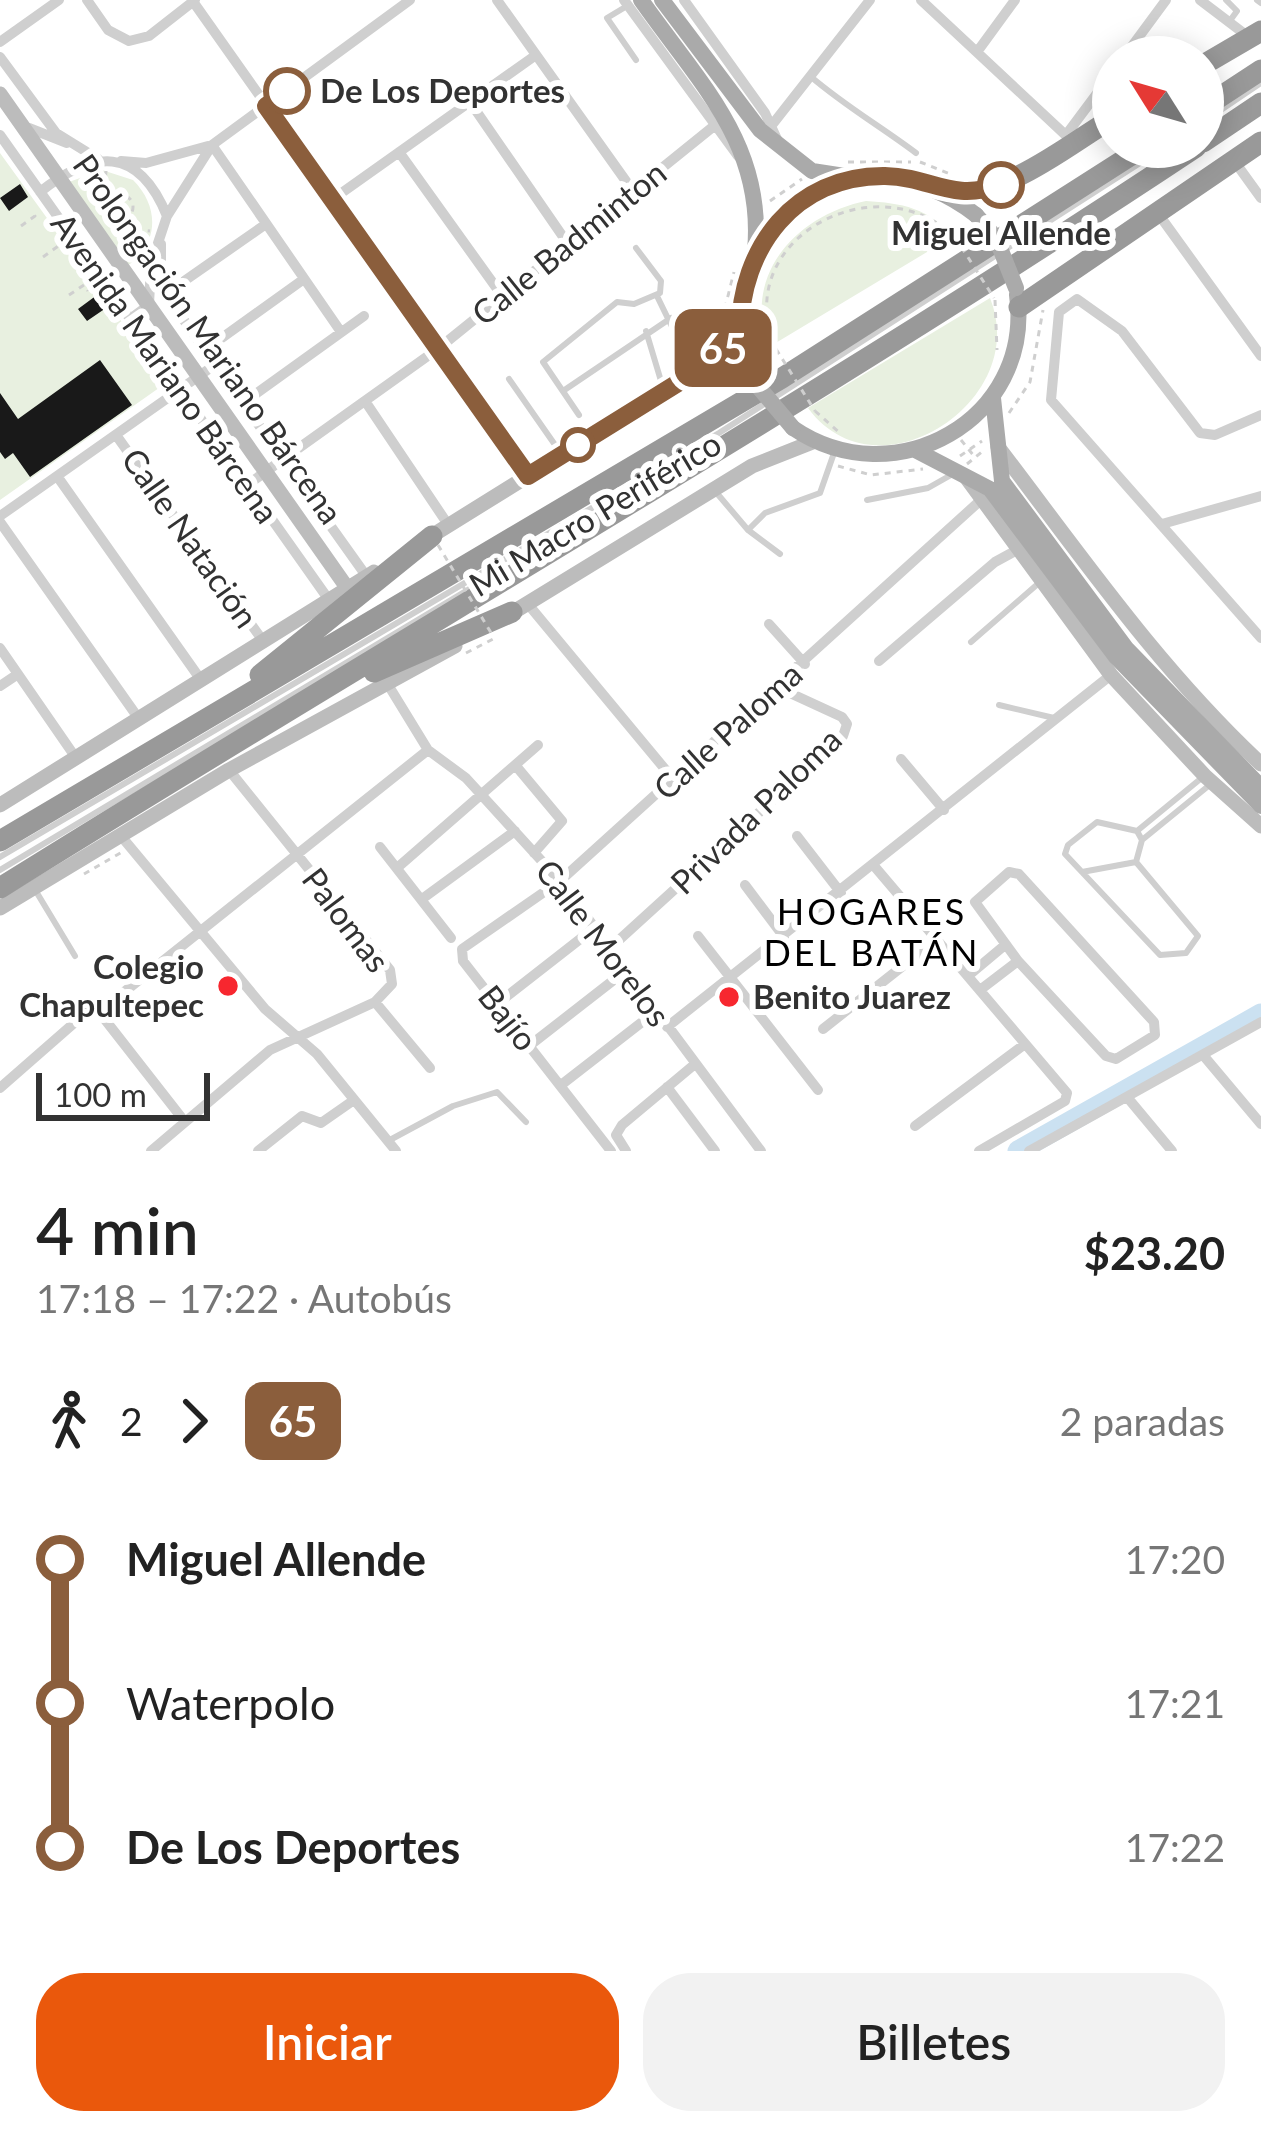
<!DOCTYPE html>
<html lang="es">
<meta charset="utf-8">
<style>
body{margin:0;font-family:Lato,sans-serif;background:#f2f2f2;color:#222;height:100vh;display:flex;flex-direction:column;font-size:45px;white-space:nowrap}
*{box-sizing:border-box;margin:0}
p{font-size:39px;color:#767676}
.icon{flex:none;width:66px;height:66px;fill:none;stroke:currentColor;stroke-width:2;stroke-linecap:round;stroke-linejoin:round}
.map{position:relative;height:1151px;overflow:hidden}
.side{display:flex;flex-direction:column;background:#fff;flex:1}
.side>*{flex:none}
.badge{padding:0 24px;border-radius:18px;font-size:42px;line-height:78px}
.needle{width:78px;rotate:307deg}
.controls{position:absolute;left:1092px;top:36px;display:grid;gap:24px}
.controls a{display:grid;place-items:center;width:132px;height:132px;border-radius:50%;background:#fff;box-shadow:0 6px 30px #0003;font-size:60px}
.scale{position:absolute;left:36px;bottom:30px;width:174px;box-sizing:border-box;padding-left:12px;border:6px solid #323232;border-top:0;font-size:33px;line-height:42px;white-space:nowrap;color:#323232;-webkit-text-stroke:9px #fff;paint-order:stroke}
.map>.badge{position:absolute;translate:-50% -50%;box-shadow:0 0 0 6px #fff}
.legs{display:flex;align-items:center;gap:18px;height:132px;padding:0 36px;font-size:39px}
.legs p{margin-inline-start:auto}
.overview{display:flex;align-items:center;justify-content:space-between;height:204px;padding:0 36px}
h1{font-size:66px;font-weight:600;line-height:90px}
.cta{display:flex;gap:24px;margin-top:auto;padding:24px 36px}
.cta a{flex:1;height:138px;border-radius:48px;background:#ea580c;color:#fff;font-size:48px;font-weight:600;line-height:138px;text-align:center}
.cta a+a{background:#f2f2f2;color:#222}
ul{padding:0 36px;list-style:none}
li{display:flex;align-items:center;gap:42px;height:144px;font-size:45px}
li i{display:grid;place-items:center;width:18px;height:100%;margin:0 15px;background:currentColor}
li i::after{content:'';width:30px;height:30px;margin:-15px;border:9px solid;border-radius:50%;background:#fff}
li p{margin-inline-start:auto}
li:first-child i{background:linear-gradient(#0000 50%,currentColor 0)}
li:last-child i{background:linear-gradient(currentColor 50%,#0000 0)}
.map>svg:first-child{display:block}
.green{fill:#e8f0e0}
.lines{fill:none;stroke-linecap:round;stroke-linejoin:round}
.river{stroke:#cbe1f1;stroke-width:21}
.building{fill:#191919}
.path{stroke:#cfcfcf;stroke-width:3;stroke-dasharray:6 6;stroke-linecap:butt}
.lane{stroke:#cfcfcf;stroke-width:6}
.street{stroke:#cfcfcf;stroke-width:10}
.secondary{stroke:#bcbcbc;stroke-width:15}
.primary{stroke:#aaa;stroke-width:16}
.highway{stroke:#999;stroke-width:21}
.path-bridge{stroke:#cfcfcf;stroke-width:3;stroke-dasharray:6 6;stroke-linecap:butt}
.primary-bridge{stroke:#aaa;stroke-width:16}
.line-1-casing{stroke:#fff;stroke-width:27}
.line-1{stroke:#8b5e3c;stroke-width:18}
.stop-1-dot{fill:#fff;stroke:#8b5e3c;stroke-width:6}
.poi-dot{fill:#f7272f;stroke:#fff;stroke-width:4.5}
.labels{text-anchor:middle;stroke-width:12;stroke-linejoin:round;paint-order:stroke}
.stop-label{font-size:33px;font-weight:bold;fill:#323232;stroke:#fff;text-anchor:start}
.street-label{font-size:33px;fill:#323232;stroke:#fff}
.poi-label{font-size:33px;font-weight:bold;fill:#323232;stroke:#fff;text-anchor:end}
.neighbourhood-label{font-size:36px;letter-spacing:3px;fill:#000;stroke:#fff}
</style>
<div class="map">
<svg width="1261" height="1151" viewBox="0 0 1261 1151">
<rect width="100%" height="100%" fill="#fff"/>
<path class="green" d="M 0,153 L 166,383 L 0,500 Z
M 102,170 L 133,180 C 160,207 159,244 127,266 L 69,182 Z
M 866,201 C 901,203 930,208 952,237 L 769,347 C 741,275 797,215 866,201 Z
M 990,298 C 1032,401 877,502 808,408 Z"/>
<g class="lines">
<path class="river" d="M 1018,1151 L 1261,1014"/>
</g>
<path class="building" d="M 20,184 L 28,197 L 9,211 L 0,198 Z
M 97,295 L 106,308 L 87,321 L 78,309 Z
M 100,360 L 132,405 L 30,477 L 13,453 L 5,459 L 0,452 L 0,393 L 18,419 Z"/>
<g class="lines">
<path class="path" d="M 848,162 L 911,162
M 920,162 L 950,174
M 106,171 L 105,184 L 112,195
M109 207a12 12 0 1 1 24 0a12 12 0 1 1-24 0Z
M 770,201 L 802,179
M 129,219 L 136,229 L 150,231
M 21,226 L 35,216 L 31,211
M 43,257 L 61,244
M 69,295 L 84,285 L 88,291
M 995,300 L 997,350
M 719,332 L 734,272
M 776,349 C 728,240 876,161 955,237
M 815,411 L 841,434
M 1009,413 L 1030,382 L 1043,310
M 961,440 L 974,456
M 960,456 L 982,441
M 967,464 L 983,451
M 838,466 L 871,475 L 923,469
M 466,653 L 495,638
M 84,874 L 122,852"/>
<path class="lane" d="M 1226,0 L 1237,11 L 1229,22
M 1257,0 L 1261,3
M 627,6 L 607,18 L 636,60
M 810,76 C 845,106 880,126 916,153
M 1203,122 L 1261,83
M 657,296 L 692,368
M 646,331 L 664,391
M 509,379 L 560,452
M 563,391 L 671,318
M 579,415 L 543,362 L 617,302 L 634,304 L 660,293 L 661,281 L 636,248
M 715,491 L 748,530
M 867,500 L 928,488 L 951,475
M 780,554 L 748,530 L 765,513 L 820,493 L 834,453
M 971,642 L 1040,582
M 999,705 L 1054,718
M 1137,831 L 1204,776
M 1142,840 L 1137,831 L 1097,822 L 1068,845 L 1065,854 L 1160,955 L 1186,953 L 1198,936 L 1136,862 L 1142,840 L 1212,783
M 0,857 L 719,433 L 1165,147
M 0,870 L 491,576
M 1082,872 L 1136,862
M 34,888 L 75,956
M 388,1141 L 453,1106 L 497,1092 L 526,1122"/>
<path class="street" d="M 87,0 L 108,30 L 129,41 L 149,36 L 195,0
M 192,0 L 528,476
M 497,0 L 633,191
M 624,0 L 738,156
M 684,0 L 765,113 L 777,139
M 921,0 L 1073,142
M 1200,0 L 1250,38
M 0,42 L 59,0
M 977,52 L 1015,0
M 0,57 L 56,133 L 98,159
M 1124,57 L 1166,0
M 470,102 L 568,244
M 772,125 L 870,0
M 29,128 L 67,143
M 0,135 L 329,600
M 1066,135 L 1113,72
M 212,145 L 341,332
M 399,152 L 503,297
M 121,161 L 146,163 L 208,146
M 1235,162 L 1261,198
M 40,192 C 93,150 138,145 167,216 L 151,264 L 149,305 L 130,319
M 333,199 L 536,55
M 1157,212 L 1261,356
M 167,216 L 212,145 L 410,0
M 161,244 L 161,278 L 176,309 L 367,577
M 167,293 L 266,224
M 205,350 L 304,279
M 365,401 L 449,526
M 243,403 L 364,316
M 1261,415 L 1215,435 L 1200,433 L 1122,331 L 1077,299 L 1059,312 L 1051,400 L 1261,638
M 116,435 L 263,641
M 57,476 L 201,680
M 247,485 L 439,348 L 714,126
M 0,516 L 216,364
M 0,522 L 139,719
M 1162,524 L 1261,496
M 527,603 L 674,780
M 769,624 L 805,664
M 0,648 L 76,758
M 879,661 L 995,562 L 1017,550
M 387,683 L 428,750 L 466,778 L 560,881 L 761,1151
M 0,686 L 18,674
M 901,759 L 944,810
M 516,766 L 562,821 L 534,853
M 121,836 L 265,1009 L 317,1054 L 396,1151
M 797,836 L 841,893
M 380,847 L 451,938
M 875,867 L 1067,1093 L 1065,1101 L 979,1151
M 397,868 L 538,745
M 1009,872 L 1019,874 L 1154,1022 L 1155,1035 L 1116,1059 L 1106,1056 L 1018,961 L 975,902 Z
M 745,885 L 784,937
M 422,899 L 515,831
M 698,936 L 818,1090
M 608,950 L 843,736 L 847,724 L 842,717 L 779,688
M 968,976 L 1005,945
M 980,990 L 1018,961
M 375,1002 L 430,1068
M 497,1004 L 593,929
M 99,1012 L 185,1122
M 667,1027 L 1111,675
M 823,1029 L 937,939
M 529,1046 L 624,972
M 1203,1055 L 1261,1124
M 561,1085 L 655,1012
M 667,1087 L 715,1151
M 0,1088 L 89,1010 L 99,1012 L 428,750
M 1127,1097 L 1172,1151
M 915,1126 L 1025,1044
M 151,1151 L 270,1050 L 375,1002 L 392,984 L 390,970 L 229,770
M 258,1151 L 302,1116 L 321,1123 L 354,1100
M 611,1151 L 463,961 L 462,949 L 560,881 L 982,499
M 626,1151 L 616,1135 L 622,1125 L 695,1064
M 1029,1151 L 1261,1022"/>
<path class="secondary" d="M 0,94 L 348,589
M 998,447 C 1082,557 1159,669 1261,764
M 966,477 L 1111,675 L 1205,776 L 1261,826
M 425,540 L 698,370 L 740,332
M 507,616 L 752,466 L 815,441
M 0,805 L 374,572
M 0,908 L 229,770 L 455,646"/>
<path class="primary" d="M 641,0 C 699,83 765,144 755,251
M 662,0 L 760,130 L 812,171 L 851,177
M 745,357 C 716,212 860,125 976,215
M 993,398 L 1002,481 L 1126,648 L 1261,787
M 793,428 C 894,497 1034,420 1017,295
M 917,451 L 990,489 L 1116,657 L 1261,806"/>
<path class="highway" d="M 1203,65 L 1261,31
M 1203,108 L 1261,70
M 1203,142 L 1261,103
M 945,192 C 1006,198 1063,148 1113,118
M 1019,307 L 1261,142
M 374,672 L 512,612
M 260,675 L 432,536
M 0,841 L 782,378 L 1144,147
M 0,888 C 398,639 805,407 1196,147"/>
<path class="path-bridge" d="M 955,237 L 994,298
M 776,349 L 815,411
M 438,545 L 493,636"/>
<path class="primary-bridge" d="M 976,215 L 996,238 L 1016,288
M 745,357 L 756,384 L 793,428"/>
</g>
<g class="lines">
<defs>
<path id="line-1" d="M 287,91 L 266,106 L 528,476 L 694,373 L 740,332 C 740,248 795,175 885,176 C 933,177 949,202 1001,185"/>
</defs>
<use href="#line-1" class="line-1-casing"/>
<use href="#line-1" class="line-1"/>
</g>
<g class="stop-1-dot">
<circle cx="287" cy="91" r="21"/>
<circle cx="1001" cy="185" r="21"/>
<circle cx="578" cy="445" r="15"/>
</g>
<g class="poi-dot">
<circle cx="228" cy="986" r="12"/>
<circle cx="729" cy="997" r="12"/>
</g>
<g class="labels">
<g class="stop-label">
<text x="320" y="103">De Los Deportes</text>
<text x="1001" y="245" text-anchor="middle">Miguel Allende</text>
</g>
<g class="street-label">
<text transform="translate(569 243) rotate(-39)" y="12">Calle Badminton</text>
<text transform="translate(208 339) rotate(55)" y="12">Prolongación Mariano Bárcena</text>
<text transform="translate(165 368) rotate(55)" y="12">Avenida Mariano Bárcena</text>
<text transform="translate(595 514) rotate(-31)" y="12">Mi Macro Periférico</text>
<text transform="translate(190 538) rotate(55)" y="12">Calle Natación</text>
<text transform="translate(728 731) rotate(-42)" y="12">Calle Paloma</text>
<text transform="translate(756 811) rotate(-44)" y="12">Privada Paloma</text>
<text transform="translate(346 920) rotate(53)" y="12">Palomas</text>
<text transform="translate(603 943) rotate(53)" y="12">Calle Morelos</text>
<text transform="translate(508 1018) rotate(52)" y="12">Bajío</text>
</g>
<g class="poi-label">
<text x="204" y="979">Colegio<tspan x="204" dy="38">Chapultepec</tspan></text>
<text x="753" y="1009" text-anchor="start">Benito Juarez</text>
</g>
<g class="neighbourhood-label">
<text x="872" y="925">HOGARES<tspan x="872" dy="41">DEL BATÁN</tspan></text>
</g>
</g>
</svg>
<div class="controls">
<a><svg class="needle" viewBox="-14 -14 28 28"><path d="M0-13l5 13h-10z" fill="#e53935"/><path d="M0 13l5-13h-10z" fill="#767676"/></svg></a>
</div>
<div class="scale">100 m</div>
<b class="badge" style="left:723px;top:348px;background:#8b5e3c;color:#fff">65</b>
</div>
<section class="side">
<div class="overview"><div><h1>4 min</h1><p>17:18 – 17:22 · Autobús</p></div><b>$23.20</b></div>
<div class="legs"><svg class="icon" aria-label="walk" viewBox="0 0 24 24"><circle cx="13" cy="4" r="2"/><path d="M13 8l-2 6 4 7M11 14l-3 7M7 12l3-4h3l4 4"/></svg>2<svg class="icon" aria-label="forward" viewBox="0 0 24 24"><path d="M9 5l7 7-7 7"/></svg><b class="badge" style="background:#8b5e3c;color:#fff">65</b><p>2 paradas</p></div>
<ul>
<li><i style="color:#8b5e3c"></i><b>Miguel Allende</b><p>17:20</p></li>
<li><i style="color:#8b5e3c"></i><span>Waterpolo</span><p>17:21</p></li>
<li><i style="color:#8b5e3c"></i><b>De Los Deportes</b><p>17:22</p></li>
</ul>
<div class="cta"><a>Iniciar</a><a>Billetes</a></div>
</section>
